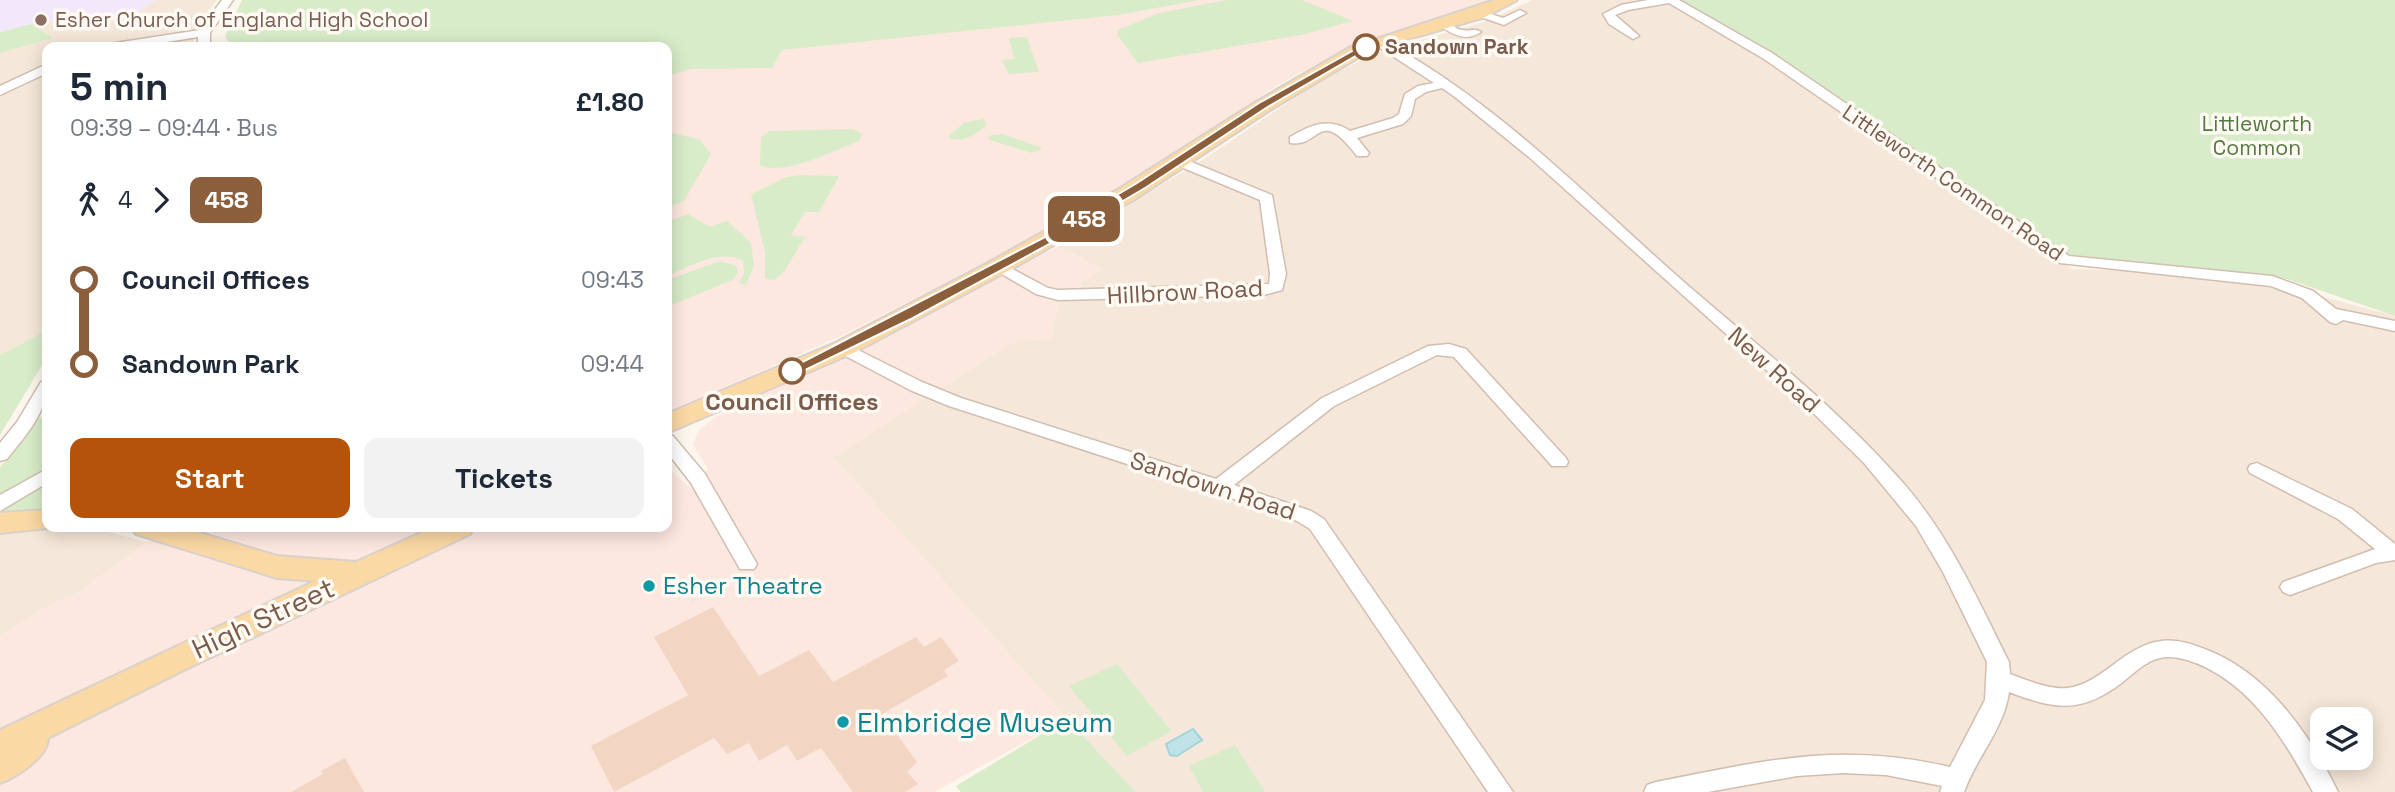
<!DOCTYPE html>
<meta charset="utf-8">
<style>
body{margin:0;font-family:"Space Grotesk",sans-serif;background:#f2f2f3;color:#1f2937;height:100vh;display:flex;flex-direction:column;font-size:26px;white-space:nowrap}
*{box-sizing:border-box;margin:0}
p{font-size:23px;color:#747a83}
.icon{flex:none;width:38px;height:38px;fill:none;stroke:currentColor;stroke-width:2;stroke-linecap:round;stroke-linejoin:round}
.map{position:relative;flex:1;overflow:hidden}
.drawer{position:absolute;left:42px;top:42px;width:630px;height:490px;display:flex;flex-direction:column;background:#fff;border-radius:14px;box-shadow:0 4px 18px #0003}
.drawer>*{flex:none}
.badge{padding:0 14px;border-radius:10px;font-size:24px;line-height:46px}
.tools{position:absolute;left:2310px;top:707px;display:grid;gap:14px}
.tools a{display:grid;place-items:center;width:63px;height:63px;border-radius:14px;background:#fff;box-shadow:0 4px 18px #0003;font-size:35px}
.map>.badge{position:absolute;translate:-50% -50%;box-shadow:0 0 0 4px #fff}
.legs{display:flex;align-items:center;gap:10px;height:77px;padding:0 28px;font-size:23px}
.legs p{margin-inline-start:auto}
.summary{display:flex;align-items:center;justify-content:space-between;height:119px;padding:0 28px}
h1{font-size:38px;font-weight:600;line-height:52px}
.primary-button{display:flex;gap:14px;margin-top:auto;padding:14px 28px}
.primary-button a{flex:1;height:80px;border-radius:14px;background:#b45309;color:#fff;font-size:28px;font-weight:600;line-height:80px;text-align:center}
.primary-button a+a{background:#f2f2f3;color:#1f2937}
ul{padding:0 28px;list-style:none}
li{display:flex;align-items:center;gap:24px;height:84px;font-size:26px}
li i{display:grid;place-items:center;width:10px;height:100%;margin:0 9px;background:currentColor}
li i::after{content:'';width:18px;height:18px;margin:-9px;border:5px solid;border-radius:50%;background:#fff}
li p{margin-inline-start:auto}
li:first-child i{background:linear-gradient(#0000 50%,currentColor 0)}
li:last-child i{background:linear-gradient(currentColor 50%,#0000 0)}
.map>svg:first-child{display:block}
.residential{fill:#f5e8da;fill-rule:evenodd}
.commercial{fill:#fde8e0}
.education{fill:#f3e8fa}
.green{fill:#d8ecc9}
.water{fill:#bfe3e8;stroke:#a5d3da;stroke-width:2}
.building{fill:#f3d5c3}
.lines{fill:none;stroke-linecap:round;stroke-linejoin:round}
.street-casing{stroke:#d1beb0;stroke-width:3}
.primary-casing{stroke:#dad1cd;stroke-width:4}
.street{fill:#fff;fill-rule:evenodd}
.primary{fill:#fbd9a5;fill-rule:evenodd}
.line-1{fill:#8b5e3c;stroke:#fff;stroke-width:2}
.education-dot{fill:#8d6e63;stroke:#fffaf3;stroke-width:2.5}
.stop-1-dot{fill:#fff;stroke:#8b5e3c;stroke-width:3.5}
.culture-dot{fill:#0f9aa8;stroke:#fffaf3;stroke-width:2.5}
.labels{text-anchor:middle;stroke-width:7;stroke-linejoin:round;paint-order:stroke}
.far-education-label{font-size:21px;fill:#785e54;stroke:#fffaf3;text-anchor:start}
.far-stop-label{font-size:21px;font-weight:bold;fill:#7a5c4d;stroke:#fffaf3;text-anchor:start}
.far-park-label{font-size:21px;fill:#537a41;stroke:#fffaf3}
.far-street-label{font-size:21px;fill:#7a5c4d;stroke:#fffaf3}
.street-label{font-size:24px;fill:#7a5c4d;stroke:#fffaf3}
.stop-label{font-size:24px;font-weight:bold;fill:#7a5c4d;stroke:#fffaf3}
.culture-label{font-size:24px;fill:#0d838f;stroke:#fffaf3;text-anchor:start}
.near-street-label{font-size:28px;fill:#7a5c4d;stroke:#fffaf3}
.near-culture-label{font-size:28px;fill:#0d838f;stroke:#fffaf3;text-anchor:start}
</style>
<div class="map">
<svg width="2395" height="792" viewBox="0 0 2395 792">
<rect width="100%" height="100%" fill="#fdf6ec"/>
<path class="residential" d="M 156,0 L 217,0 L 196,27 L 193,47 L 47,47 L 47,330 L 0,355 L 0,53 L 52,38 L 31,24 L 132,16 Z
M 1532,0 L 1665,0 L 1763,58 L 2072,269 L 2142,271 L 2221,280 L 2316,295 L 2395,316 L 2395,792 L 1136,792 L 1067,719 L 833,457 L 1020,338 L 1051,339 L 1059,303 L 1080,290 L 1084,259 L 1057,247 L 1198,163 L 1317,83 L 1375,53 L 1487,21 ZM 2322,719 L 2361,719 L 2361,758 L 2322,758 Z
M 53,529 L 104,531 L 147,542 L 79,592 L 37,612 L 0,636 L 0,534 Z"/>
<path class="commercial" d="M 1200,0 L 1493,0 L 1427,24 L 1354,44 L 1279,84 L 1121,189 L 1052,229 L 841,336 L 667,412 L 667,61 L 1119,15 Z
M 1057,247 L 1104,269 L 1083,281 L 1080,290 L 1059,304 L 1051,339 L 1020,338 L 833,457 L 1067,719 L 934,792 L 0,792 L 0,636 L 37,612 L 79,592 L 147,542 L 185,527 L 667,527 L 667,468 L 693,490 L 708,469 L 693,445 L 698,431 L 714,418 Z"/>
<path class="education" d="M 0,0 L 156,0 L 132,16 L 31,24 L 0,32 Z"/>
<path class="green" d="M 242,0 L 1200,0 L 1119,15 L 782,50 L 772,68 L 691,69 L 667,76 L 667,47 L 231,47 L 225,36 Z
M 1227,0 L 1302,0 L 1353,21 L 1301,35 L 1138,63 L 1117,35 L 1118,30 L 1159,13 Z
M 1679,0 L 2395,0 L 2395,316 L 2287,279 L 2266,275 L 2064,254 Z
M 31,24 L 53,38 L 0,53 L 0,32 Z
M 1027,37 L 1039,72 L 1009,74 L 1002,60 L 1014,59 L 1009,38 Z
M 984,119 L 987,125 C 975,134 962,145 948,137 L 965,122 Z
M 853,129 L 862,134 L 859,141 C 835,150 783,177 760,165 L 761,137 L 770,131 Z
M 667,132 L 699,139 L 711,154 L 684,201 L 667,208 Z
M 1003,134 L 1039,147 L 1042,149 L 1032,153 L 987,139 L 991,135 Z
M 801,175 L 839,176 L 819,212 L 805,212 L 791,235 L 805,237 L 783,273 L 774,280 L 765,279 L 765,253 L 751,194 L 787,177 Z
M 688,214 L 710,227 L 727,221 L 751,243 L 754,266 L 746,285 L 739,283 L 744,274 L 743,261 C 720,248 690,267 667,276 L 667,222 Z
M 720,261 L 737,266 L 738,273 L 732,280 L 667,307 L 667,280 Z
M 47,330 L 47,357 L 0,435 L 0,355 Z
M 47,416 L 47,470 L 0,500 L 0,467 L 38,419 Z
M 47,480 L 47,514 L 0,517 L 0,509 Z
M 1117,664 L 1171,731 L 1127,756 L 1069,686 Z
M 1067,719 L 1136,792 L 961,792 L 956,786 Z
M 1235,745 L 1265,792 L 1203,792 L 1189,766 Z"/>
<path class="water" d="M 1193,729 L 1202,740 L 1177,756 L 1170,755 L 1166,744 Z"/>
<path class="building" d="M 713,607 L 759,676 L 809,650 L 833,682 L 916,637 L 924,647 L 941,637 L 959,661 L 944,670 L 948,676 L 882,714 L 917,762 L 907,772 L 918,784 L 905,792 L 853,792 L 821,748 L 797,761 L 787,745 L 759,761 L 749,743 L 727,754 L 714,738 L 614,792 L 591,746 L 688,695 L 654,637 Z
M 345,758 L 364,792 L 291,792 L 323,774 L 321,771 Z"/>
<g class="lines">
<defs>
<path id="street" d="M 222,0 L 233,0 L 210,33 L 210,47 L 198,47 L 198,37 L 136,47 L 109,47 L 115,43 L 200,30 Z
M 1648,0 L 1679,0 L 1772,53 L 2069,256 L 2272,276 L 2313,291 L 2336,309 L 2395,321 L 2395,331 L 2343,320 L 2336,324 L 2330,322 L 2302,298 L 2271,286 L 2060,263 L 1764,59 L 1669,3 L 1628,10 L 1615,15 L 1637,34 L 1639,36 L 1633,39 L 1609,24 L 1603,14 L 1621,5 Z
M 1479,10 L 1503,18 L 1520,10 L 1526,13 L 1504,25 L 1475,15 L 1473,13 Z
M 1440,22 C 1450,21 1454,29 1463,30 C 1471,32 1473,27 1481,32 C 1466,42 1454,35 1440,26 Z
M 1374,40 C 1385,38 1397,48 1407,54 C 1511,116 1595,204 1685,283 C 1760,348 1839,409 1904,484 C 1950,537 1978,600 2009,662 L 2010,674 C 2058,692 2071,697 2113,665 C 2126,655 2139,646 2155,642 C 2171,638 2187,642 2202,648 C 2266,671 2309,732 2338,792 L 2313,792 C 2285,741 2253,686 2196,663 C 2185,659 2172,655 2160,658 C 2146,661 2134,673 2124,681 C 2082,714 2056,710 2009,692 C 2004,729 1976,758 1964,792 L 1940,792 L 1942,786 L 1886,775 L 1843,773 L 1797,776 L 1708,792 L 1644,792 L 1647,785 L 1656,782 C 1764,761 1839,741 1950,767 L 1985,700 L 1987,662 L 1943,572 L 1916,526 L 1864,463 L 1802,402 L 1530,158 L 1455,97 L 1442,88 L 1426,92 L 1415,99 L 1411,116 L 1403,124 L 1357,138 L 1369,153 L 1367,156 L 1357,156 C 1318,105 1321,148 1290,143 L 1290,137 C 1310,125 1329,117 1350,131 L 1393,118 L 1399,114 L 1405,94 L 1418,86 L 1434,83 L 1374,44 Z
M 47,64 L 47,73 L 0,95 L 0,86 Z
M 1179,157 L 1272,195 L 1286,274 L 1282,290 L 1264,295 L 1058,300 L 1036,294 L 990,267 L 998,262 L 1003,264 L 1048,288 L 1058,290 L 1269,284 L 1270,274 L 1260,200 L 1174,164 L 1172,161 Z
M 844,343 L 922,382 L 961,398 L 1216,479 L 1322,398 L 1428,346 L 1449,344 L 1466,349 L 1566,458 L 1568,462 L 1566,466 L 1552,466 L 1454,357 L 1437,355 L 1334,406 L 1234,485 L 1311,511 L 1324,519 L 1513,792 L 1488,792 L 1310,529 L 1297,521 L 1253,505 L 949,406 L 910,390 L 838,352 L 836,348 Z
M 47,381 C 48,412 26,435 7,459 L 0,461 L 0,443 L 17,422 L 41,382 Z
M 667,434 L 673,436 L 705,474 L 757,564 L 754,569 L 740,569 L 691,483 L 667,452 Z
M 2257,463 L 2352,509 L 2395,544 L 2395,560 L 2376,563 L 2290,595 L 2283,592 L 2280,587 L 2283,582 L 2375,549 L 2338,519 L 2250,473 L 2248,469 L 2250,465 Z
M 47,469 L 47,483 L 0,511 L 0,495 Z"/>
<path id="primary" d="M 1495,0 L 1517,0 L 1485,17 L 1384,46 L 1361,56 L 1270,110 L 1135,199 L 1006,272 L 853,353 L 667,433 L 667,414 L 835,343 L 990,262 L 1119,189 L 1256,102 L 1349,48 Z
M 47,510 L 47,527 L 57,527 L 0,533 L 0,513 Z
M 131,527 L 180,527 L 277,556 L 356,562 L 434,527 L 475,527 L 470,534 L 184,670 L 48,738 C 48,757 16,777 0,783 L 0,730 L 315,581 L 277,578 L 136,534 Z"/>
</defs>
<use href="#street" class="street-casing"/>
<use href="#primary" class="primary-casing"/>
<use href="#street" class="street"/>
<use href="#primary" class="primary"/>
</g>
<path class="line-1" d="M 1363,45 L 1371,47 L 1266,108 L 1145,188 L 1055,241 L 913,318 L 797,374 L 785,371 L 1047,236 L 1137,183 L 1259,103 Z"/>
<circle class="education-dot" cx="41" cy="20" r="7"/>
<g class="stop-1-dot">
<circle cx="1366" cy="47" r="12"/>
<circle cx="792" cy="371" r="12"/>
</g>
<g class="culture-dot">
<circle cx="649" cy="586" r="7"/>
<circle cx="843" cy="722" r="7"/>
</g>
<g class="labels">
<g class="far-education-label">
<text x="55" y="27">Esher Church of England High School</text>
</g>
<g class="far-stop-label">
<text x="1385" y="54">Sandown Park</text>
</g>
<g class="far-park-label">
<text x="2257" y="131">Littleworth<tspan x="2257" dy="24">Common</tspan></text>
</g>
<g class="far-street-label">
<text transform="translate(1953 183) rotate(34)" y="7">Littleworth Common Road</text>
</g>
<g class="street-label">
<text transform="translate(1185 292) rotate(-3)" y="8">Hillbrow Road</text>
<text transform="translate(1774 370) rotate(42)" y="8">New Road</text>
<text transform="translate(1213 486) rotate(18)" y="8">Sandown Road</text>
</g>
<g class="stop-label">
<text x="792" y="410">Council Offices</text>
</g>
<g class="culture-label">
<text x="663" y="594">Esher Theatre</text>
</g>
<g class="near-street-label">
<text transform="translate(263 618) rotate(-25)" y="10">High Street</text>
</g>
<g class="near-culture-label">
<text x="857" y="732">Elmbridge Museum</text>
</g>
</g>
</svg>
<div class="tools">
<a><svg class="icon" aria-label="layers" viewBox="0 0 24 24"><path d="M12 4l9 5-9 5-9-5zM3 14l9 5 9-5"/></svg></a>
</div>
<b class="badge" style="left:1084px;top:219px;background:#8b5e3c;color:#fff">458</b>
<section class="drawer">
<div class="summary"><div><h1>5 min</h1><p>09:39 – 09:44 · Bus</p></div><b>£1.80</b></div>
<div class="legs"><svg class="icon" aria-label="walk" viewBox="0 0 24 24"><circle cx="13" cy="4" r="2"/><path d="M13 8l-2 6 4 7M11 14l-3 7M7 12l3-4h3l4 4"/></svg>4<svg class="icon" aria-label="forward" viewBox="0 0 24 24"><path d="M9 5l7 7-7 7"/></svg><b class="badge" style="background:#8b5e3c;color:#fff">458</b></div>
<ul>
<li><i style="color:#8b5e3c"></i><b>Council Offices</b><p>09:43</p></li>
<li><i style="color:#8b5e3c"></i><b>Sandown Park</b><p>09:44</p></li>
</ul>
<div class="primary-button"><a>Start</a><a>Tickets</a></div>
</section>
</div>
